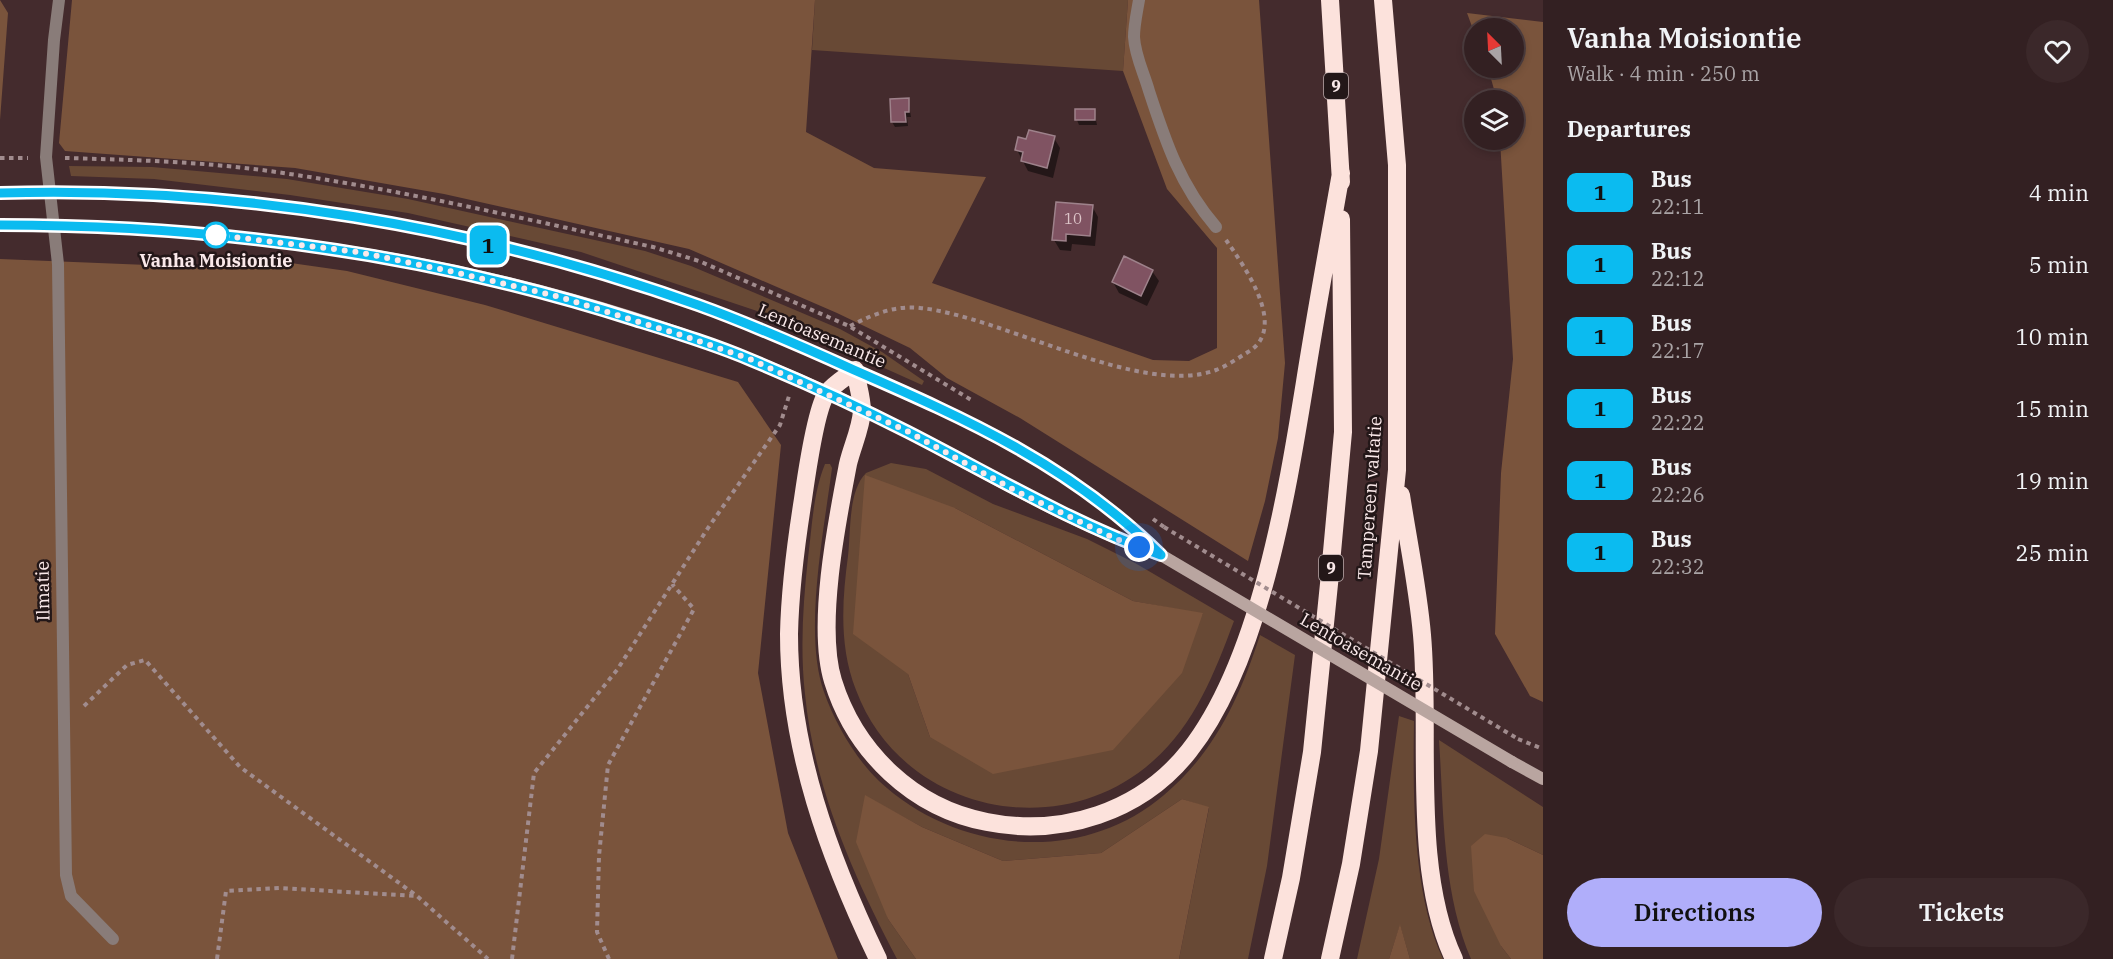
<!DOCTYPE html>
<meta charset="utf-8">
<style>
body{margin:0;font-family:"IBM Plex Serif",serif;background:#3b282a;color:#f1f3f6;height:100vh;display:flex;flex-direction:column;font-size:22px;white-space:nowrap}
*{box-sizing:border-box;margin:0}
p{font-size:20px;color:#a9a3a5}
.icon{flex:none;width:33px;height:33px;fill:none;stroke:currentColor;stroke-width:2;stroke-linecap:round;stroke-linejoin:round}
.map{position:relative;flex:1;overflow:hidden}
.panel{display:flex;flex-direction:column;background:#332022;width:570px}
.panel>*{flex:none}
.badge{padding:0 12px;border-radius:9px;font-size:21px;line-height:39px}
.needle{width:39px;rotate:336deg}
.controls{position:absolute;left:1464px;top:18px;display:grid;gap:12px}
.controls a{display:grid;place-items:center;width:60px;height:60px;border-radius:50%;background:#332022;box-shadow:0 3px 9px #0003,0 0 0 2px #4e3e40;font-size:30px}
.you{position:absolute;width:30px;height:30px;margin:-15px;border:4px solid #fff;border-radius:50%;background:#1a73e8;box-shadow:0 0 0 9px #1a73e833}
.map>.badge{position:absolute;translate:-50% -50%;box-shadow:0 0 0 3px #fff}
h2{padding:0 24px;font-size:22px;line-height:54px}
.round{display:grid;place-items:center;flex:none;width:63px;height:63px;border-radius:32px;background:#3b282a}
.overview{display:flex;align-items:center;justify-content:space-between;height:102px;padding:0 24px}
h1{font-size:28px;font-weight:600;line-height:45px}
.primary-button{display:flex;gap:12px;margin-top:auto;padding:12px 24px}
.primary-button a{flex:1;height:69px;border-radius:36px;background:#b0aefa;color:#111;font-size:24px;font-weight:600;line-height:69px;text-align:center}
.primary-button a+a{background:#3b282a;color:#f1f3f6}
ul{padding:0;list-style:none}
li{display:flex;align-items:center;gap:18px;height:72px;padding:0 24px}
li div{flex:1}
li b{display:block;font-size:22px}
li em{font-style:normal}
li .badge{min-width:66px;font-weight:700;text-align:center}
main{display:flex;flex:1;min-height:0}
.map>svg:first-child{display:block}
.green{fill:#684935;fill-rule:evenodd}
.forest{fill:#7a543c}
.shadow{fill:#0007}
.building{fill:#805362;stroke:#9e828b;stroke-width:1.5}
.lines{fill:none;stroke-linecap:round;stroke-linejoin:round}
.path{stroke:#a18c8e;stroke-width:4;stroke-dasharray:4.5 4.5;stroke-linecap:butt}
.minor{stroke:#897c79;stroke-width:12}
.secondary{stroke:#b9a5a0;stroke-width:12}
.motorway{stroke:#fce2dc;stroke-width:18}
.path-bridge{stroke:#a18c8e;stroke-width:4;stroke-dasharray:4.5 4.5;stroke-linecap:butt}
.secondary-bridge{stroke:#b9a5a0;stroke-width:12}
.line-casing{stroke:#fff;stroke-width:14}
.line{stroke:#0bbbf0;stroke-width:9}
.walk{stroke:#fae9ea;stroke-width:6;stroke-dasharray:0 10.8}
.stop-dot{fill:#fff;stroke:#0bbbf0;stroke-width:3}
.labels{text-anchor:middle;stroke-width:5;stroke-linejoin:round;paint-order:stroke}
.number-label{font-size:15px;fill:#dcc4c8}
.shield{fill:#231718;stroke:#baaaab;stroke-width:1.5}
.shield-label{font-size:16px;font-weight:bold;fill:#fae9ea}
.stop-label{font-size:18px;font-weight:bold;fill:#fae9ea;stroke:#231718}
.street-label{font-size:18px;fill:#fae9ea;stroke:#231718}
</style>
<main>
<div class="map">
<svg width="1543" height="959" viewBox="0 0 1543 959">
<rect width="100%" height="100%" fill="#442b2d"/>
<path class="green" d="M 815,0 L 1128,0 L 1123,71 L 812,50 Z
M 69,166 L 152,167 L 287,179 L 408,199 L 645,251 L 691,266 L 840,329 L 882,352 L 924,381 L 922,385 L 760,312 L 581,252 L 408,213 L 290,195 L 154,179 L 71,176 Z
M 891,463 L 926,469 L 993,504 L 1087,539 L 1135,563 L 1234,621 C 1215,672 1195,724 1153,761 C 1058,846 901,811 856,690 C 839,647 842,601 848,556 C 851,531 848,491 866,473 ZM 955,508 L 1133,601 L 1203,614 L 930,737 L 908,674 Z
M 825,464 L 830,464 L 832,468 C 824,531 803,633 824,692 C 835,723 855,758 879,781 C 956,853 1081,866 1164,795 C 1215,752 1240,697 1260,635 L 1295,655 L 1267,866 L 1248,959 L 1179,959 L 1209,808 L 1182,799 L 1101,853 L 1003,861 L 922,827 L 865,796 L 888,919 L 916,959 L 897,959 C 854,877 814,788 805,694 C 800,649 803,603 808,558 C 812,528 813,493 825,464 Z
M 1399,716 L 1414,721 C 1413,793 1412,893 1443,959 L 1410,959 L 1400,925 L 1389,959 L 1357,959 L 1379,859 Z
M 1439,740 L 1543,807 L 1543,855 L 1507,838 L 1501,946 L 1511,959 L 1471,959 C 1442,891 1444,813 1439,740 Z"/>
<path class="forest" d="M 0,0 L 8,13 L 0,120 Z
M 72,0 L 815,0 L 806,132 L 874,168 L 986,177 L 932,283 L 1153,360 L 1189,361 L 1217,348 L 1217,248 L 1167,189 L 1123,71 L 1128,0 L 1259,0 L 1285,363 L 1278,438 L 1265,501 L 1248,561 L 1020,418 L 947,378 L 910,348 L 837,313 L 689,249 L 444,194 L 295,168 L 65,151 L 59,143 Z
M 1467,13 L 1543,22 L 1543,702 L 1530,696 L 1495,634 L 1501,473 L 1513,359 L 1500,140 L 1514,140 L 1514,100 L 1497,100 L 1488,68 L 1514,68 L 1514,28 L 1474,28 L 1474,32 Z
M 249,257 L 347,271 L 485,305 L 738,382 L 781,445 L 758,673 L 788,833 L 838,959 L 0,959 L 0,259 L 246,269 Z
M 865,475 L 955,508 L 1133,601 L 1203,613 L 1182,673 L 1113,750 L 993,774 L 930,737 L 908,674 L 853,634 Z
M 865,795 L 922,827 L 1003,861 L 1101,853 L 1182,799 L 1209,807 L 1179,959 L 916,959 L 888,919 L 856,842 Z
M 1485,834 L 1507,838 L 1543,855 L 1543,959 L 1511,959 L 1501,946 L 1474,891 L 1471,846 Z
M 1400,924 L 1410,959 L 1389,959 Z"/>
<path class="shadow" d="M 908,99 L 911,117 L 907,117 L 908,126 L 895,127 L 892,122 Z
M 1094,110 L 1097,125 L 1079,125 L 1077,120 Z
M 1054,138 L 1060,148 L 1053,178 L 1028,171 L 1017,150 L 1027,141 Z
M 1092,206 L 1098,217 L 1095,246 L 1072,244 L 1071,251 L 1060,250 L 1054,240 Z
M 1152,271 L 1159,281 L 1147,306 L 1119,293 L 1113,282 Z"/>
<path class="building" d="M 909,98 L 909,112 L 905,112 L 906,122 L 891,122 L 890,99 Z
M 1075,109 L 1095,109 L 1095,120 L 1075,120 Z
M 1029,130 L 1055,136 L 1047,168 L 1021,161 L 1023,152 L 1015,150 L 1018,137 L 1026,139 Z
M 1056,202 L 1093,205 L 1090,236 L 1066,234 L 1066,241 L 1052,240 Z
M 1124,256 L 1153,270 L 1141,296 L 1112,282 Z"/>
<g class="lines">
<path class="path" d="M 0,158 L 28,158
M 65,158 C 138,160 212,162 283,173 C 407,191 530,220 653,247 L 699,261 L 849,326 L 973,401
M 850,326 C 872,315 894,305 920,308 C 1002,316 1140,398 1216,370 C 1227,366 1238,358 1248,352 C 1289,328 1244,266 1226,240
M 1153,519 L 1164,527
M 84,706 L 127,665 L 145,660 L 240,767 L 417,896 L 488,959
M 1518,739 L 1543,749
M 217,959 L 226,891 L 279,888 L 416,896
M 512,959 L 534,773 L 617,670 L 708,528 L 780,425 L 789,396
M 609,959 L 597,932 L 599,856 L 608,765 L 694,609 L 672,584"/>
<path class="minor" d="M 59,0 L 54,40 L 46,157 L 58,264 L 66,875 L 71,896 L 113,939
M 1139,0 C 1137,12 1134,25 1134,37 C 1135,56 1144,73 1149,91 C 1166,143 1180,185 1216,227"/>
<path class="secondary" d="M 0,193 C 234,186 478,226 698,305 C 751,324 803,347 854,370 C 969,420 1071,466 1161,555
M 0,225 C 254,225 512,265 749,359 C 803,380 859,406 910,433 C 991,476 1071,523 1157,554
M 1512,762 L 1543,779"/>
<path class="motorway" d="M 1330,0 L 1341,182
M 1401,495 C 1408,541 1418,588 1422,635 C 1431,733 1411,868 1454,959
M 878,959 C 829,857 789,749 789,634 C 790,589 796,543 803,499 C 806,478 816,407 827,393 C 834,384 846,377 855,370 C 857,383 862,398 862,411 C 861,428 852,447 848,464 C 837,521 816,626 833,681 C 855,752 913,808 987,822 C 1062,837 1141,812 1189,751 C 1260,661 1287,493 1305,382 C 1316,312 1329,242 1341,173
M 1273,959 L 1291,878 L 1312,752 L 1330,574 L 1343,432 L 1341,219
M 1330,959 L 1351,864 L 1369,751 L 1397,470 L 1397,165 L 1383,0"/>
<path class="path-bridge" d="M 1164,527 L 1518,739"/>
<path class="secondary-bridge" d="M 1161,555 L 1512,762"/>
</g>
<g class="lines">
<defs>
<path id="line" d="M 0,193 C 236,186 476,226 698,305 C 751,324 803,347 854,370 C 969,420 1071,466 1161,555 C 1072,523 992,475 908,432 C 857,406 804,382 751,360 C 714,344 674,332 635,320 C 430,254 215,225 0,225"/>
</defs>
<use href="#line" class="line-casing"/>
<use href="#line" class="line"/>
<path class="walk" d="M 216,235 L 358,252 L 454,272 L 560,297 L 687,337 L 750,359 L 907,431 L 1016,491 L 1116,539 L 1139,547"/>
</g>
<circle class="stop-dot" cx="216" cy="235" r="12"/>
<g class="labels">
<g class="number-label">
<text x="1073" y="224">10</text>
</g>
<g class="shield">
<rect x="1324" y="73" width="24" height="26" rx="4.5"/>
<rect x="1319" y="555" width="24" height="26" rx="4.5"/>
</g>
<g class="shield-label">
<text x="1336" y="92">9</text>
<text x="1331" y="574">9</text>
</g>
<g class="stop-label">
<text x="216" y="267">Vanha Moisiontie</text>
</g>
<g class="street-label">
<text transform="translate(822 336) rotate(23)" y="6">Lentoasemantie</text>
<text transform="translate(1370 498) rotate(-86)" y="6">Tampereen valtatie</text>
<text transform="translate(43 591) rotate(-91)" y="6">Ilmatie</text>
<text transform="translate(1361 652) rotate(30)" y="6">Lentoasemantie</text>
</g>
</g>
</svg>
<div class="controls">
<a><svg class="needle" viewBox="-14 -14 28 28"><path d="M0-13l5 13h-10z" fill="#e53935"/><path d="M0 13l5-13h-10z" fill="#a9a3a5"/></svg></a>
<a><svg class="icon" aria-label="layers" viewBox="0 0 24 24"><path d="M12 4l9 5-9 5-9-5zM3 14l9 5 9-5"/></svg></a>
</div>
<div class="you" style="left:1139px;top:547px"></div>
<b class="badge" style="left:488px;top:245px;background:#0bbbf0;color:#111">1</b>
</div>
<section class="panel">
<div class="overview"><div><h1>Vanha Moisiontie</h1><p>Walk · 4 min · 250 m</p></div><a class="round"><svg class="icon" aria-label="heart" viewBox="0 0 24 24"><path d="M12 20l-8-8c-3-5 5-10 8-4 3-6 11-1 8 4z"/></svg></a></div>
<h2>Departures</h2>
<ul>
<li><span class="badge" style="background:#0bbbf0;color:#111">1</span><div><b>Bus</b><p>22:11</p></div><em>4 min</em></li>
<li><span class="badge" style="background:#0bbbf0;color:#111">1</span><div><b>Bus</b><p>22:12</p></div><em>5 min</em></li>
<li><span class="badge" style="background:#0bbbf0;color:#111">1</span><div><b>Bus</b><p>22:17</p></div><em>10 min</em></li>
<li><span class="badge" style="background:#0bbbf0;color:#111">1</span><div><b>Bus</b><p>22:22</p></div><em>15 min</em></li>
<li><span class="badge" style="background:#0bbbf0;color:#111">1</span><div><b>Bus</b><p>22:26</p></div><em>19 min</em></li>
<li><span class="badge" style="background:#0bbbf0;color:#111">1</span><div><b>Bus</b><p>22:32</p></div><em>25 min</em></li>
</ul>
<div class="primary-button"><a>Directions</a><a>Tickets</a></div>
</section>
</main>
